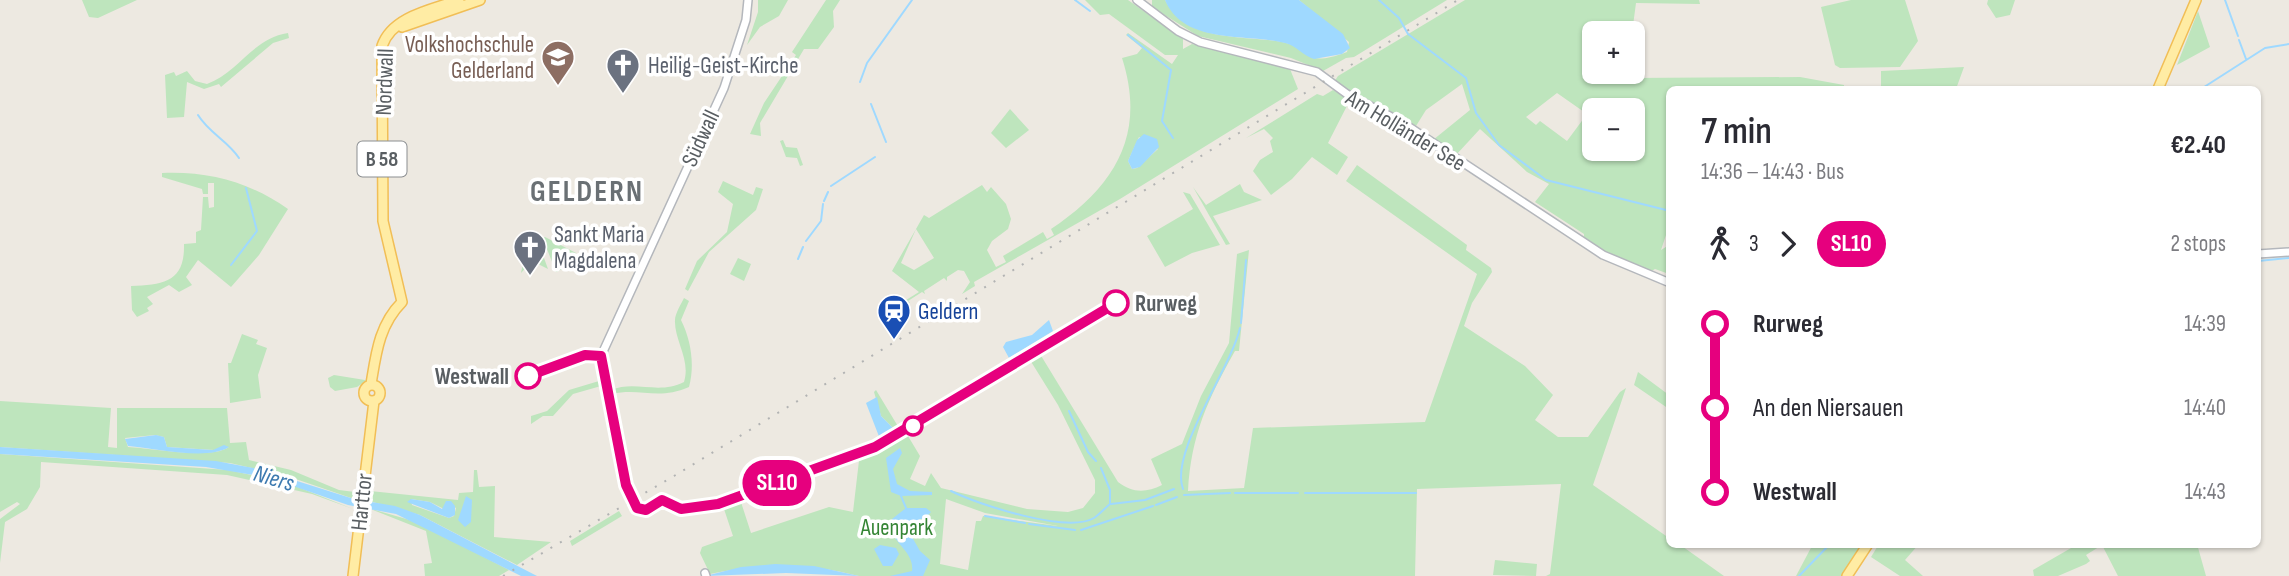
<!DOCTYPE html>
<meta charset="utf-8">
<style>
body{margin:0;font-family:"Sofia Sans Condensed",sans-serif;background:#f2f2f3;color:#2b2b33;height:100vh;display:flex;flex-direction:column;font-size:26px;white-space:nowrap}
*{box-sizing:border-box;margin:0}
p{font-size:23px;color:#7c7c81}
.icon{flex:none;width:38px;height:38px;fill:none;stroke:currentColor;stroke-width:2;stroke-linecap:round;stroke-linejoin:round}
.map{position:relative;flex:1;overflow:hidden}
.drawer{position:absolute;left:1666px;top:86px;width:595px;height:462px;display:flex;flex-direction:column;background:#fff;border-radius:10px;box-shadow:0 2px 5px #0004}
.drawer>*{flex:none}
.badge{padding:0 14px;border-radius:23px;font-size:24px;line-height:46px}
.buttons{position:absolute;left:1582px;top:21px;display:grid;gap:14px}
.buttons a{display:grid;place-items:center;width:63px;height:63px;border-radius:10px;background:#fff;box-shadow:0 2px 5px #0004;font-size:35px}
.map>.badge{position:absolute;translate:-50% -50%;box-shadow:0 0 0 4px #fff}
.legs{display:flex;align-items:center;gap:10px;height:77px;padding:0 35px;font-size:23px}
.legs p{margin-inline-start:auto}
.overview{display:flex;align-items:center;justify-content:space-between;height:119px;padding:0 35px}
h1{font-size:38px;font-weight:600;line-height:52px}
ul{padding:0 35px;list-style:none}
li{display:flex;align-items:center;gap:24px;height:84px;font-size:26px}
li i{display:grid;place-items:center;width:10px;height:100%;margin:0 9px;background:currentColor}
li i::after{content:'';width:18px;height:18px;margin:-9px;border:5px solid;border-radius:50%;background:#fff}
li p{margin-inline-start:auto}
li:first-child i{background:linear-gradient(#0000 50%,currentColor 0)}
li:last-child i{background:linear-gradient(currentColor 50%,#0000 0)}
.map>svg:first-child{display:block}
.green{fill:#bee5bd;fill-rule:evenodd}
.water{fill:#9fd9ff}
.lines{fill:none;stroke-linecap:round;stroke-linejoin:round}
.stream{stroke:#9fd9ff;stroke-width:2}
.minor-casing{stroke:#b4b7bc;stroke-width:10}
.major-casing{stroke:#f1be56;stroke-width:12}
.minor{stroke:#fff;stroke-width:7}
.major{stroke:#ffeca4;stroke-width:9}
.rail{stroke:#b2b3b3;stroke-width:2;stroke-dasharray:2 9;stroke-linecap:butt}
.line-1-casing{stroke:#fff;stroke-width:16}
.line-1{stroke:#e6007e;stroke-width:10}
.stop-1-dot{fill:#fff;stroke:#e6007e;stroke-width:3.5}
.labels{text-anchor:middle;stroke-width:7;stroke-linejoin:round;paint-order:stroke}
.shield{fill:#fff;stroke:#8b8e91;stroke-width:2}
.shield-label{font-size:21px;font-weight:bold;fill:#595e62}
.education-label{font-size:23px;fill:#785e54;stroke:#fff;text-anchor:end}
.worship-label{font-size:23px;fill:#5b616d;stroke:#fff;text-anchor:start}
.street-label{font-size:23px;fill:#595e62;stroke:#fff}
.stop-label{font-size:23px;font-weight:bold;fill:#595e62;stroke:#fff;text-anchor:start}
.transit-label{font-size:23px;fill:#164399;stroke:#fff;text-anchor:start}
.park-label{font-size:23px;fill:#358535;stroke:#fff}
.water-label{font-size:24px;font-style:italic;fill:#3d7ab0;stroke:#fff}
.district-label{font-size:30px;font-weight:bold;letter-spacing:2px;fill:#6a7074;stroke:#fff}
</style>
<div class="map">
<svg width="2289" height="576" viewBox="0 0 2289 576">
<rect width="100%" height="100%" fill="#ede9e1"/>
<path class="green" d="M 82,0 L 137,0 L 98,18 L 89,17 Z
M 758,0 L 788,0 L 779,16 L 760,27 L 747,45 L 758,12 Z
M 826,0 L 840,0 L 833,11 L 834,27 L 818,49 L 804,49 L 760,123 L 761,136 L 750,134 L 764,103 L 796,55 L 792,52 Z
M 1085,0 L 1128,0 L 1183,39 L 1183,49 L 1192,44 L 1290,69 L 1298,89 L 1120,199 L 974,282 L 975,286 L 962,294 L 970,282 L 964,271 L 958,270 L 947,277 L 947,281 L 944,278 L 924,291 L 925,294 L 922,292 L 908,301 L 910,303 L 906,302 L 893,310 L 893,314 L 890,310 L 919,292 L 892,271 L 924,215 L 929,218 L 982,185 L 987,192 L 991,187 L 1006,204 L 1011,219 L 1008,229 L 992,241 L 987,250 L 996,267 L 1006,262 L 1003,256 L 1043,232 L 1047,239 L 1054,235 L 1051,229 C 1114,187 1147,135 1122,58 L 1137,54 L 1142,48 L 1126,35 L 1128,33 L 1172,64 L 1178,55 L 1165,55 L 1109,14 L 1100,15 ZM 1139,137 L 1158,149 L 1137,168 L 1132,169 L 1128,161 ZM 916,229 L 934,258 L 914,270 L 901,263 Z
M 1152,0 L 1165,0 C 1187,43 1243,35 1282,42 C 1314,48 1301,69 1347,52 L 1349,42 L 1299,0 L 1447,0 L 1354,57 L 1346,58 L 1323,71 L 1291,58 L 1198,36 L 1152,7 Z
M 1465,0 L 1699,0 L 1700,4 L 1636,3 L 1632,33 L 1594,33 L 1594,72 L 1627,72 L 1630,78 L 1800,77 L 1844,85 L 1844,89 L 1670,89 L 1669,226 L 1661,250 L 1669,245 L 1669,274 L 1655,269 L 1648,273 L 1623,263 L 1584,239 L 1584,234 L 1535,202 L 1549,184 L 1527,172 L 1480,129 L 1456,155 L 1433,140 L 1470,110 L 1462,84 L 1426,110 L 1416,126 L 1334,82 L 1338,76 ZM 1557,93 L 1587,114 L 1567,141 L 1540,121 L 1536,125 L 1526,117 ZM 1594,110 L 1633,110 L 1633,149 L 1594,149 Z
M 1851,0 L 1905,0 L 1918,41 L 1900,67 L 1840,68 L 1835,65 L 1821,7 Z
M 1988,0 L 2015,0 L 2010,15 L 1996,18 L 1987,4 Z
M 2198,11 L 2210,47 L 2177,65 Z
M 288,33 L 289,38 L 273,43 L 221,87 L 219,84 L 204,89 L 187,82 L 184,117 L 167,118 L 165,75 L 174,72 L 176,76 L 187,71 L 195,81 L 207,84 C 239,72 253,38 288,33 Z
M 1964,67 L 1956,89 L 1881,89 L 1881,71 Z
M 1333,90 L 1350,100 L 1328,143 L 1348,157 L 1337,175 L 1312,157 L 1292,179 L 1271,195 L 1253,171 L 1260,160 L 1273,152 L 1270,141 L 1273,138 L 1264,129 L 1246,138 L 1317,94 L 1323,96 Z
M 1010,109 L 1029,130 L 1006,148 L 991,133 Z
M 783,140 L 786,147 L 797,148 L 803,165 L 800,166 L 797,158 L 786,157 L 780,141 Z
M 1357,165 L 1467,245 L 1466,250 L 1491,268 L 1492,272 L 1472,303 L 1464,326 L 1525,366 L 1553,395 L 1535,420 L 1558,437 L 1588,437 L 1620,392 L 1626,388 L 1593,485 L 1669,538 L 1670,544 L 1679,544 L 1724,576 L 1546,576 L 1550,574 L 1561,484 L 1417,489 L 1415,576 L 859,576 C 808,563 762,563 710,574 L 700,553 L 702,547 L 733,536 L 722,503 L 739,496 L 751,533 L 829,507 L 853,512 L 860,452 L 905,431 L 920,456 L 910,479 L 925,486 L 931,473 L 941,488 L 1027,509 L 1068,512 L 1083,508 L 1095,493 L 1095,480 L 1058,405 L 1030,360 L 1040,354 L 1118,482 C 1132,493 1146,493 1162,485 L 1151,459 L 1182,444 L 1201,396 L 1229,343 L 1237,254 L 1249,250 L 1239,351 L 1235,351 C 1208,399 1191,435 1188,491 L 1244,488 L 1253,428 L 1425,422 L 1477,274 L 1346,181 ZM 946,499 L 985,513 L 1058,526 L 983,516 L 981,521 L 976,521 L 968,570 L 940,564 Z
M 162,173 C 209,171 249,182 288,209 L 259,255 L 231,287 L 198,260 L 186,277 L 192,285 L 179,292 L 169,285 L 147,297 L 153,304 L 147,308 L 149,311 L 137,317 L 132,310 L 131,286 C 165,285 185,281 184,244 L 196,243 L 196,232 L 201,230 L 203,197 L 208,197 L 209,208 L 214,207 L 214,183 L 208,183 L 208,194 L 203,194 L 202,189 L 162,177 Z
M 723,181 L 753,195 L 756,187 L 763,189 L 756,210 L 709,252 L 688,291 L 685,289 L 697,261 L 727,232 L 733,204 L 718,192 Z
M 1240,184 L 1244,192 L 1262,200 L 1213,216 L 1230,244 L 1226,245 L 1193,187 L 1206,205 Z
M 1183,192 L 1190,194 L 1220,245 L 1192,253 L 1165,267 L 1147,236 L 1193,209 Z
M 545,237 L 576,253 L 573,264 L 556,272 L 547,249 L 540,248 L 537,241 Z
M 538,256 L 544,258 L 548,269 L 532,261 L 521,273 L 523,263 Z
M 738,258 L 751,264 L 744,281 L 730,274 Z
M 684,298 L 689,301 L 681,320 C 691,340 695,365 689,387 C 657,401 640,387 612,394 L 611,390 C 635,380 659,395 684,382 C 691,360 674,340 675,320 C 675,314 681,304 684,298 Z
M 242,334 L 258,340 L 256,344 L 267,348 L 258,375 L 261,398 L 230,403 L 228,363 L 231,363 Z
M 1638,372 L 1669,395 L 1669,409 L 1634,385 Z
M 334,375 L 365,380 L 366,381 L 357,387 L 335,391 L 330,387 L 328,378 Z
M 599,381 L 601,386 L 573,394 L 553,416 L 543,416 L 531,424 L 531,416 L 547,411 L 569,390 Z
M 876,390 L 899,428 L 895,430 L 881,416 L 874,392 Z
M 0,401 L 111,408 L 108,447 L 117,448 L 117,408 L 227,408 L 230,443 L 246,442 L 249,460 L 291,470 L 339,490 L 355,492 L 354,499 L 287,476 L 230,463 L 0,447 ZM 155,435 L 164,437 L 167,447 L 214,450 L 229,447 C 210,460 152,448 128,447 L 125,438 Z
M 0,454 L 228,470 L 288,483 L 353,509 L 312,494 L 227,475 L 41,462 L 40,487 L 27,509 L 5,522 L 0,563 L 0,519 L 20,504 L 17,502 L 0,512 Z
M 474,470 L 477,470 L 479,487 L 495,486 L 494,537 L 551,542 L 517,565 L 420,515 L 369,501 L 370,491 L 458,500 L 459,493 L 473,492 ZM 411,499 L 430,502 L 444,509 L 446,503 L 456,508 L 454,516 L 449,518 L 412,505 Z
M 368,508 L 417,522 L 509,570 L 499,576 L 425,576 L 424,564 L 432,563 L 426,531 Z
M 619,511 L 622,516 L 572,546 L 570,541 Z
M 1813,544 L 1865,544 L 1844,576 L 1796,576 Z
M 1879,544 L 1919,544 L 1905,560 L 1923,576 L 1900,576 L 1871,557 Z
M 2078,544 L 2197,544 L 2206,576 L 2118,576 L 2102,545 L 2086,555 L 2090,561 L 2086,564 L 2058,576 L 2034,576 L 2033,570 Z
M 1495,560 L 1537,564 L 1536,576 L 1493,575 Z"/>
<path class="water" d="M 1165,0 L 1299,0 L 1343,34 L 1350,48 L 1342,54 L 1314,59 C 1303,56 1296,45 1285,43 C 1249,33 1184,46 1165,0 Z
M 1144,134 L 1157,139 L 1159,147 L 1140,167 L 1132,169 L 1128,161 L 1137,140 Z
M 1049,320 L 1053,331 L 1009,358 L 1003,347 L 1006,342 L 1032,335 Z
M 877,397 L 881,416 L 895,430 L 880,439 L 866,403 Z
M 156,435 L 164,437 L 167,447 L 213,450 L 224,445 L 229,447 C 207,461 155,448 128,446 L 125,439 Z
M 0,447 L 216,461 L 259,469 L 354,499 L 395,506 L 420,515 L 537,576 L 521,576 L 396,514 L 348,505 L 270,478 L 206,467 L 0,454 Z
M 900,448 L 902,453 L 893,469 L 897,484 L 910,491 L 932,492 L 932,495 L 901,496 L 891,492 L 886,458 Z
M 466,496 L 472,500 L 471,522 L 465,527 L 458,520 Z
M 411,499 L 430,502 L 442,509 L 446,501 L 451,501 L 455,506 L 455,515 L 449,518 L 407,502 Z
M 906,508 L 926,508 L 931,512 L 926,517 L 911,523 L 908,530 L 920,551 L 930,560 L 923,576 L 890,576 L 912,571 C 915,549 885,541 892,519 Z
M 880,545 L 896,548 L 899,554 L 892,566 L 883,566 L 874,549 Z
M 775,564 L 814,566 L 859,576 L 786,573 L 705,576 L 741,567 Z"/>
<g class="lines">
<path class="stream" d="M 1075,0 L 1090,11
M 1379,0 L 1399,18 L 1408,34 L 1466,78 L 1476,113 L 1499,145 L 1546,180 L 1670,211
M 2225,0 L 2238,36
M 1128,35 L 1171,70 L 1162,121 L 1173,138
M 2239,40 L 2246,59
M 860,82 L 867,63 L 912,0
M 2201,89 L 2265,48 L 2289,44
M 871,104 L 886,142
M 198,115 C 209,133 228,141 239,158
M 831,186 L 875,157
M 824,201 L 828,192
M 806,241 L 821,221 L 823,204
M 798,259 L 803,247
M 2258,261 L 2289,258
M 231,265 L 257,231 L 246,188
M 1241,323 L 1246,260
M 1069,411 L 1088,452 L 1096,461
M 1183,489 C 1169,453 1231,368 1240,328
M 951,491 C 977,504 1067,534 1094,518 C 1099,515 1105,508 1110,504 L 1110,490 L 1101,468
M 1235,493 L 1298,493
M 1305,493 L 1416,493
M 1184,495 L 1230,493
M 901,496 L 906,508
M 1111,504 L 1145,500 L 1174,489
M 1156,505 L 1177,497
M 985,516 L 1025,523
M 1029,524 L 1075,530
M 1081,530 L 1153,506
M 1878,546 L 1880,544
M 1799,576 L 1830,544"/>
<defs>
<path id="minor" d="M 1137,0 L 1178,31 L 1200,42 L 1317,72 L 1347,94 L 1403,123 L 1603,255 L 1670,283
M 2258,254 L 2289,252
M 638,510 L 628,493 L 601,356 L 724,88 L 746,20 L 748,0
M 705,573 L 706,576"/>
<path id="major" d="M 402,27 L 480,0
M 2158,89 L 2196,0
M 371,384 C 376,354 379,325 402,302 L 383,221 L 382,46 C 392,16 434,9 459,0
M364 393a8 8 0 1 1 16 0a8 8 0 1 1-16 0Z
M 353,576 L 374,401
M 1847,576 L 1868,544"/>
</defs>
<use href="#minor" class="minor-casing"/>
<use href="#major" class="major-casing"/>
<use href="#minor" class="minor"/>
<use href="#major" class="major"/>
<path class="rail" d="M 503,576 L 674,476 L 1458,0"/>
</g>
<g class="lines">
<defs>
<path id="line-1" d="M 528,376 L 585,355 L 601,356 L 626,485 L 637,508 L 646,510 L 662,500 L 681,509 L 718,504 L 875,447 L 1116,303"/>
</defs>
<use href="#line-1" class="line-1-casing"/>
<use href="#line-1" class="line-1"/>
</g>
<defs>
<symbol id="university-pin" viewBox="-11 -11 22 30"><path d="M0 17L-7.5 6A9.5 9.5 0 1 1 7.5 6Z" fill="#8d6e63" stroke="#fff"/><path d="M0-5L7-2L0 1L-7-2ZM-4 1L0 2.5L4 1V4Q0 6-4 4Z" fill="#fff"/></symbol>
<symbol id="church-pin" viewBox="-11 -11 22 30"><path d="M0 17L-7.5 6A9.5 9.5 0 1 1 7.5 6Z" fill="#6b7280" stroke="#fff"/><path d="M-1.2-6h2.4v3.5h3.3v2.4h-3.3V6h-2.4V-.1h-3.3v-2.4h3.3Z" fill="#fff"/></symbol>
<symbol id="station-pin" viewBox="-11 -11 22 30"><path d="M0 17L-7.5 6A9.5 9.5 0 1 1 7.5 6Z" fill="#1a4fb4" stroke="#fff"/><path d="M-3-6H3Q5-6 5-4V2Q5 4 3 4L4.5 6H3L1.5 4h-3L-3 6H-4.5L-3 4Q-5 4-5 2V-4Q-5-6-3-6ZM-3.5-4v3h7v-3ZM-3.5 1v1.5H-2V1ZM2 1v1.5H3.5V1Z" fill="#fff"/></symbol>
</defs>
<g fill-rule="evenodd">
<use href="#university-pin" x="539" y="38" width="38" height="52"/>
<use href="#church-pin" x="604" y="46" width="38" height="52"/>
<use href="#church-pin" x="511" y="228" width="38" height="52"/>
<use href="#station-pin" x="875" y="292" width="38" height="52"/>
</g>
<g class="stop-1-dot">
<circle cx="1116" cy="303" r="12"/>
<circle cx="528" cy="376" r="12"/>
<circle cx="913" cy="426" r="9"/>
</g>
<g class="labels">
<rect class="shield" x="357.5" y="141.5" width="49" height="35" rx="5"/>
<g class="shield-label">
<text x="382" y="166">B 58</text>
</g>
<g class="education-label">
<text x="534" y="52">Volkshochschule<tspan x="534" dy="26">Gelderland</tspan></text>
</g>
<g class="worship-label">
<text x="648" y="73">Heilig-Geist-Kirche</text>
<text x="554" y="242">Sankt Maria<tspan x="554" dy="26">Magdalena</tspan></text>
</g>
<g class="street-label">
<text transform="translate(384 82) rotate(-88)" y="8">Nordwall</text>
<text transform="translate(1406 130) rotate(31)" y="8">Am Holländer See</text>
<text transform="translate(700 138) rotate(-65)" y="8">Südwall</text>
<text transform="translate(361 502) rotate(-84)" y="8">Harttor</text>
</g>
<g class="stop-label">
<text x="1135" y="311">Rurweg</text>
<text x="509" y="384" text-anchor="end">Westwall</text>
</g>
<g class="transit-label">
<text x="918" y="319">Geldern</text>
</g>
<g class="park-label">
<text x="897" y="535">Auenpark</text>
</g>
<g class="water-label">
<text transform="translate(274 478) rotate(16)" y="8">Niers</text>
</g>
<g class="district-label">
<text x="587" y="201">GELDERN</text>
</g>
</g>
</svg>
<div class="buttons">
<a>+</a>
<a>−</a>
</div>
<b class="badge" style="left:777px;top:483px;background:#e6007e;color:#fff">SL10</b>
<section class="drawer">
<div class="overview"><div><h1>7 min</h1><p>14:36 – 14:43 · Bus</p></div><b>€2.40</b></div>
<div class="legs"><svg class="icon" aria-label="walk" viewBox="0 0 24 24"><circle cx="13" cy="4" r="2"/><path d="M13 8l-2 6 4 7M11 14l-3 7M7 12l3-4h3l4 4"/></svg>3<svg class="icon" aria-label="forward" viewBox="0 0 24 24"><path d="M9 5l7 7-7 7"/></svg><b class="badge" style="background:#e6007e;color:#fff">SL10</b><p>2 stops</p></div>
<ul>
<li><i style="color:#e6007e"></i><b>Rurweg</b><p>14:39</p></li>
<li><i style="color:#e6007e"></i><span>An den Niersauen</span><p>14:40</p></li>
<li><i style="color:#e6007e"></i><b>Westwall</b><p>14:43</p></li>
</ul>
</section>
</div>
